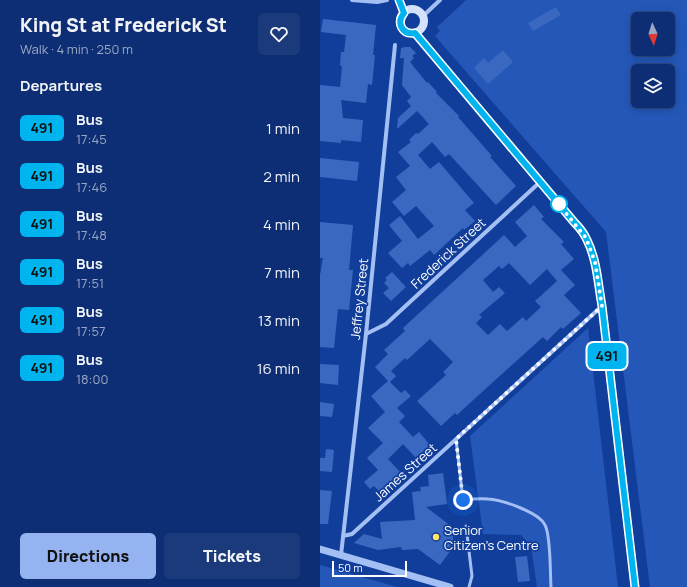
<!DOCTYPE html>
<meta charset="utf-8">
<style>
body{margin:0;font-family:Manrope,sans-serif;background:#1b3a7c;color:#f1f3f6;height:100vh;display:flex;flex-direction:column;font-size:15px;white-space:nowrap}
*{box-sizing:border-box;margin:0}
p{font-size:13px;color:#9aa8c5}
.icon{flex:none;width:22px;height:22px;fill:none;stroke:currentColor;stroke-width:2;stroke-linecap:round;stroke-linejoin:round}
.map{position:relative;flex:1;overflow:hidden}
.drawer{display:flex;flex-direction:column;background:#0d2e74;width:320px}
.drawer>*{flex:none}
.badge{padding:0 8px;border-radius:6px;font-size:14px;line-height:26px}
.needle{width:26px;rotate:176deg}
.controls{position:absolute;left:311px;top:12px;display:grid;gap:8px}
.controls a{display:grid;place-items:center;width:44px;height:44px;border-radius:6px;background:#0d2e74;box-shadow:0 2px 10px #0003,0 0 0 1px #2d4a86;font-size:20px}
.scale{position:absolute;left:12px;bottom:10px;width:75px;box-sizing:border-box;padding-left:4px;border:2px solid #fff;border-top:0;font-size:11px;line-height:14px;white-space:nowrap;color:#fff;-webkit-text-stroke:3px #113e9a;paint-order:stroke}
.you{position:absolute;width:20px;height:20px;margin:-10px;border:3px solid #fff;border-radius:50%;background:#1a73e8;box-shadow:0 0 0 6px #1a73e833}
.map>.badge{position:absolute;translate:-50% -50%;box-shadow:0 0 0 2px #fff}
h2{padding:0 20px;font-size:15px;line-height:36px}
.round{display:grid;place-items:center;flex:none;width:42px;height:42px;border-radius:6px;background:#1b3a7c}
.headline{display:flex;align-items:center;justify-content:space-between;height:68px;padding:0 20px}
h1{font-size:19px;font-weight:800;line-height:30px}
.action{display:flex;gap:8px;margin-top:auto;padding:8px 20px}
.action a{flex:1;height:46px;border-radius:6px;background:#95b2f1;color:#111;font-size:16px;font-weight:800;line-height:46px;text-align:center}
.action a+a{background:#1b3a7c;color:#f1f3f6}
ul{padding:0;list-style:none}
li{display:flex;align-items:center;gap:12px;height:48px;padding:0 20px}
li div{flex:1}
li b{display:block;font-size:15px}
li em{font-style:normal}
li .badge{min-width:44px;font-weight:700;text-align:center}
main{display:flex;flex:1;min-height:0}
.map>svg:first-child{display:block}
.green{fill:#2457b8;fill-rule:evenodd}
.building{fill:#3a68c1;fill-rule:evenodd}
.lines{fill:none;stroke-linecap:round;stroke-linejoin:round}
.service{stroke:#a4bff4;stroke-width:3}
.minor{stroke:#a4bff4;stroke-width:4}
.tertiary{stroke:#a4bff4;stroke-width:7}
.secondary{stroke:#d4e1fd;stroke-width:8}
.line-casing{stroke:#fff;stroke-width:9}
.line{stroke:#00b5ef;stroke-width:6}
.walk{stroke:#fff;stroke-width:4;stroke-dasharray:0 7.2}
.stop-dot{fill:#fff;stroke:#00b5ef;stroke-width:2}
.poi-dot{fill:#ffe467;stroke:#113e9a;stroke-width:1.5}
.labels{text-anchor:middle;stroke-width:3.5;stroke-linejoin:round;paint-order:stroke}
.street-label{font-size:13px;fill:#fff;stroke:#113e9a}
.poi-label{font-size:13px;fill:#fff;stroke:#113e9a;text-anchor:start}
</style>
<main>
<section class="drawer">
<div class="headline"><div><h1>King St at Frederick St</h1><p>Walk · 4 min · 250 m</p></div><a class="round"><svg class="icon" aria-label="heart" viewBox="0 0 24 24"><path d="M12 20l-8-8c-3-5 5-10 8-4 3-6 11-1 8 4z"/></svg></a></div>
<h2>Departures</h2>
<ul>
<li><span class="badge" style="background:#00b5ef;color:#111">491</span><div><b>Bus</b><p>17:45</p></div><em>1 min</em></li>
<li><span class="badge" style="background:#00b5ef;color:#111">491</span><div><b>Bus</b><p>17:46</p></div><em>2 min</em></li>
<li><span class="badge" style="background:#00b5ef;color:#111">491</span><div><b>Bus</b><p>17:48</p></div><em>4 min</em></li>
<li><span class="badge" style="background:#00b5ef;color:#111">491</span><div><b>Bus</b><p>17:51</p></div><em>7 min</em></li>
<li><span class="badge" style="background:#00b5ef;color:#111">491</span><div><b>Bus</b><p>17:57</p></div><em>13 min</em></li>
<li><span class="badge" style="background:#00b5ef;color:#111">491</span><div><b>Bus</b><p>18:00</p></div><em>16 min</em></li>
</ul>
<div class="action"><a>Directions</a><a>Tickets</a></div>
</section>
<div class="map">
<svg width="367" height="587" viewBox="0 0 367 587">
<rect width="100%" height="100%" fill="#113e9a"/>
<path class="green" d="M 146,0 L 367,0 L 367,587 L 330,587 L 286,232 L 115,36 L 120,31 L 117,27 ZM 318,19 L 348,19 L 348,49 L 318,49 ZM 318,71 L 348,71 L 348,101 L 318,101 Z
M 268,328 L 298,587 L 217,587 L 211,547 L 201,535 L 163,534 L 150,436 Z
M 0,565 L 77,587 L 0,587 Z"/>
<path class="building" d="M 236,7 L 241,15 L 213,31 L 208,23 Z
M 3,19 L 56,25 L 53,55 L 55,55 L 52,85 L 48,84 L 46,103 L 21,100 L 23,118 L 43,120 L 41,142 L 21,140 L 21,143 L 0,141 L 0,85 L 20,87 L 22,66 L 20,66 L 21,52 L 24,52 L 26,35 L 1,32 Z
M 85,47 L 90,47 L 96,53 L 92,56 L 94,58 L 90,62 L 107,83 L 108,82 L 117,92 L 116,93 L 139,116 L 138,117 L 172,156 L 170,157 L 196,186 L 176,205 L 129,154 L 125,157 L 112,142 L 98,155 L 110,169 L 119,162 L 154,203 L 145,210 L 155,221 L 144,230 L 143,228 L 114,255 L 110,250 L 90,266 L 88,263 L 82,268 L 68,253 L 82,241 L 69,225 L 80,216 L 98,239 L 114,226 L 96,206 L 84,216 L 72,202 L 86,190 L 76,177 L 90,166 L 78,152 L 91,142 L 89,140 L 96,133 L 98,134 L 109,124 L 97,111 L 77,129 L 78,118 L 91,106 L 87,101 L 91,97 L 82,85 L 84,58 L 80,58 L 81,48 Z
M 183,50 L 193,62 L 168,84 L 154,68 L 164,58 L 168,63 Z
M 0,158 L 39,162 L 37,181 L 0,177 Z
M 214,205 L 224,217 L 221,219 L 244,242 L 241,244 L 254,259 L 241,270 L 255,285 L 244,295 L 261,313 L 243,329 L 241,327 L 227,341 L 223,337 L 151,402 L 137,415 L 135,413 L 121,426 L 97,401 L 126,375 L 123,372 L 133,362 L 110,339 L 87,360 L 85,358 L 71,371 L 76,376 L 70,382 L 81,393 L 85,390 L 91,396 L 77,408 L 85,416 L 79,422 L 93,437 L 99,432 L 110,445 L 96,458 L 83,444 L 68,459 L 81,473 L 61,493 L 54,486 L 50,489 L 44,482 L 58,470 L 47,458 L 63,443 L 48,428 L 65,412 L 51,396 L 68,381 L 55,367 L 68,354 L 64,350 L 85,331 L 83,328 L 184,235 L 195,247 L 207,236 L 195,222 ZM 189,263 L 210,285 L 227,269 L 237,281 L 215,301 L 221,307 L 206,321 L 203,317 L 187,331 L 180,324 L 168,335 L 156,323 L 162,317 L 159,315 L 185,293 L 179,287 L 173,292 L 163,280 L 179,266 L 182,269 Z
M 0,222 L 33,225 L 29,270 L 33,270 L 29,310 L 18,309 L 14,348 L 0,347 L 0,275 L 3,258 L 0,258 Z
M 72,272 L 86,287 L 71,301 L 63,293 L 69,288 L 64,283 L 67,280 L 65,278 Z
M 0,364 L 19,365 L 18,385 L 0,383 Z
M 0,402 L 14,404 L 12,417 L 0,416 Z
M 6,449 L 14,450 L 12,472 L 0,471 L 0,458 L 5,458 Z
M 123,473 L 127,504 L 106,507 L 131,526 L 134,546 L 120,565 L 98,549 L 82,550 L 81,547 L 58,550 L 34,543 L 44,534 L 62,539 L 60,522 L 95,520 L 92,492 L 101,491 L 100,487 L 109,486 L 108,475 Z
M 0,490 L 12,491 L 8,524 L 0,524 Z
M 207,556 L 210,581 L 198,582 L 195,557 Z"/>
<g class="lines">
<path class="service" d="M 136,439 L 143,500 C 151,499 159,498 168,499 C 182,500 219,512 225,525 C 231,536 230,573 231,587
M 146,526 L 152,576 L 149,587"/>
<path class="minor" d="M 32,0 L 57,2 L 67,0
M 103,16 L 120,0
M 46,334 L 66,324 L 220,182
M 23,536 L 32,534 L 282,306
M 21,555 L 46,334 L 75,45"/>
<path class="tertiary" d="M 0,549 L 130,587"/>
<path class="secondary" d="M 79,0 L 84,13
M80 21a12 12 0 1 1 24 0a12 12 0 1 1-24 0Z
M 95,33 L 254,222 C 259,228 264,233 267,240 C 277,260 278,284 282,306 L 315,587"/>
</g>
<g class="lines">
<defs>
<path id="line" d="M 79,0 L 84,13 C 76,23 82,35 95,33 L 254,222 C 259,227 264,233 267,240 C 277,260 278,284 282,306 L 315,587"/>
</defs>
<use href="#line" class="line-casing"/>
<use href="#line" class="line"/>
<path class="walk" d="M 143,500 L 136,439 L 282,306 L 275,262 L 266,238 L 237,202 L 239,204"/>
</g>
<circle class="stop-dot" cx="239" cy="204" r="8"/>
<circle class="poi-dot" cx="116" cy="537" r="4"/>
<g class="labels">
<g class="street-label">
<text transform="translate(128 253) rotate(-43)" y="5">Frederick Street</text>
<text transform="translate(39 299) rotate(-84)" y="5">Jeffrey Street</text>
<text transform="translate(85 472) rotate(-42)" y="5">James Street</text>
</g>
<g class="poi-label">
<text x="124" y="535">Senior<tspan x="124" dy="15">Citizen's Centre</tspan></text>
</g>
</g>
</svg>
<div class="controls">
<a><svg class="needle" viewBox="-14 -14 28 28"><path d="M0-13l5 13h-10z" fill="#e53935"/><path d="M0 13l5-13h-10z" fill="#9aa8c5"/></svg></a>
<a><svg class="icon" aria-label="layers" viewBox="0 0 24 24"><path d="M12 4l9 5-9 5-9-5zM3 14l9 5 9-5"/></svg></a>
</div>
<div class="scale">50 m</div>
<div class="you" style="left:143px;top:500px"></div>
<b class="badge" style="left:287px;top:356px;background:#00b5ef;color:#111">491</b>
</div>
</main>
